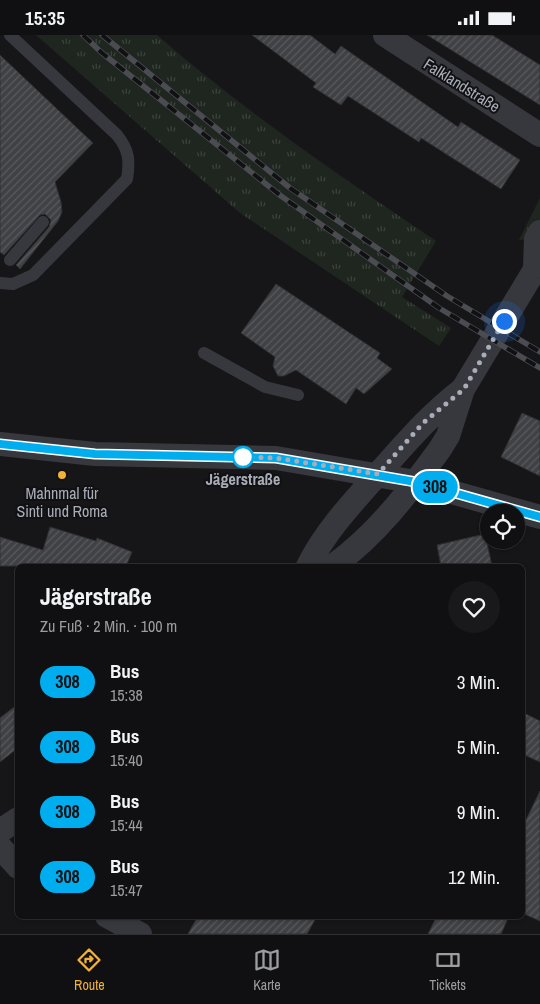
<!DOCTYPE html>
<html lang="de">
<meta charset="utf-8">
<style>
body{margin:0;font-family:"Archivo Narrow",sans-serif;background:#19191b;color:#f1f3f6;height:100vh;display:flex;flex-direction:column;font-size:19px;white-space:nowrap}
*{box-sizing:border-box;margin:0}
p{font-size:16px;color:#9c9d9f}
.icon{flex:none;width:28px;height:28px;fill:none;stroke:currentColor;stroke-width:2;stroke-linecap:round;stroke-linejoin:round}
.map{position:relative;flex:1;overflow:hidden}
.sheet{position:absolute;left:15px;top:529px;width:510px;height:355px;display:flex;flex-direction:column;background:#101012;border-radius:8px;box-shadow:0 1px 4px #0004,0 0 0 1px #303032}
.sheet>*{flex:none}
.badge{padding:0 10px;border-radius:16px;font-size:18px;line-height:32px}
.buttons{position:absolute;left:480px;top:469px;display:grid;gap:10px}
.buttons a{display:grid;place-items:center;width:45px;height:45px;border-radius:50%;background:#101012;box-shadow:0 1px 4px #0004,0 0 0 1px #303032;font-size:25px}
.you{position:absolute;width:25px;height:25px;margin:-12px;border:4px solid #fff;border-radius:50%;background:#1a73e8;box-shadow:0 0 0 8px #1a73e833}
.map>.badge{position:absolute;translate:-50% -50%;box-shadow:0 0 0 2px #fff}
.round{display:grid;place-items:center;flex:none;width:52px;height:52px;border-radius:26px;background:#19191b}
.head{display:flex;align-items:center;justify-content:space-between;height:85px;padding:0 25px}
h1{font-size:24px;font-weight:700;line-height:38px}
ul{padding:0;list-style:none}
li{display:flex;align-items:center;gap:15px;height:65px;padding:0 25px}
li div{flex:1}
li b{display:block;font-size:19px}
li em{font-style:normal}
li .badge{min-width:55px;font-weight:700;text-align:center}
.status{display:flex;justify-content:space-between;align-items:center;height:35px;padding:0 25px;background:#101012;direction:ltr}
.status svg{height:14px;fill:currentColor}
.menu{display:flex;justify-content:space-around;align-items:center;height:70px;border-top:1px solid #303032;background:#101012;font-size:14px;color:#9c9d9f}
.menu a{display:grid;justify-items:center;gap:2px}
.menu .current{color:#f2b134}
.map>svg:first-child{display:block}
.grass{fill:url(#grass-tufts)}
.building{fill:url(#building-hatch);stroke:#303034}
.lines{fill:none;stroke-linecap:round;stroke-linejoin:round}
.service{stroke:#37383d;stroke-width:12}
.minor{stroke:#37383d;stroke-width:24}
.rail-casing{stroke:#4a4c52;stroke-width:5.5}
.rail{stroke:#111113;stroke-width:4;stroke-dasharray:11;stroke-linecap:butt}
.line-casing{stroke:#fff;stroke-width:11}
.line{stroke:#00aeef;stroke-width:8}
.walk{stroke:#a8adb8;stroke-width:5;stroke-dasharray:0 9}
.stop-dot{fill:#fff;stroke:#00aeef;stroke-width:2.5}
.poi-dot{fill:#f2b134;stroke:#111113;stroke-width:2}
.labels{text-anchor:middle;stroke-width:4;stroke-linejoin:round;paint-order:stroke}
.street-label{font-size:16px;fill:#a8adb8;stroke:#111113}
.stop-label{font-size:16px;font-weight:bold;fill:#a8adb8;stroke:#111113}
.poi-label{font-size:16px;fill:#a8adb8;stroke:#111113}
</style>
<div class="status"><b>15:35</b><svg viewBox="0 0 49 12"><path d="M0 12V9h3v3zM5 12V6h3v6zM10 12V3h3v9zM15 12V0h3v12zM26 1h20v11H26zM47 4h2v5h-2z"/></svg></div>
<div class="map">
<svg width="540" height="899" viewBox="0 0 540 899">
<defs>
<pattern id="grass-tufts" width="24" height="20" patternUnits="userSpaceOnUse" patternTransform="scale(1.25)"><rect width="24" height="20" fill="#1e261f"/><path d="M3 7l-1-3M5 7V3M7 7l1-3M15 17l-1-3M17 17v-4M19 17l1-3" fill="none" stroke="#3c433d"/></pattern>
<pattern id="building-hatch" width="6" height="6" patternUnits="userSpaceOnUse" patternTransform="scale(1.25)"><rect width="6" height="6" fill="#404145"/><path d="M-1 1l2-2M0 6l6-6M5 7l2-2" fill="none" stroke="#595a5e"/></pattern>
</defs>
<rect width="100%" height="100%" fill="#161618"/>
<path class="grass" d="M 36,0 L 157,0 C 244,76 340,141 436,206 L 402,262 L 451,293 L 439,311 L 240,178 Z
M 540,163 L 540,186 L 530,204 L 519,205 Z"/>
<path class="building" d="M 252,0 L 310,0 L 335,19 L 341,11 L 458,92 L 461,87 L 520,125 L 501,154 L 421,103 L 419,107 L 348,61 L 341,70 L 313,52 L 316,48 Z
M 427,0 L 492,0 L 540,30 L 540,70 Z
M 0,20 L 93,108 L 55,147 L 61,167 L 62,177 L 58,186 L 20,234 L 16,230 L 49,192 L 51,185 L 45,179 L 40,180 L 4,220 L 0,217 Z
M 276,249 L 380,318 L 377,323 L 392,334 L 364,359 L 356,353 L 346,369 L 296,335 L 284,341 L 278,341 L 273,331 L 275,322 L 241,298 Z
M 522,378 L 540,386 L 540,441 L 501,422 Z
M 50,492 L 96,506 L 97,503 L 132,517 L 126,531 L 0,531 L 0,502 L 43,515 Z
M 485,499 L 492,531 L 441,531 L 437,510 Z
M 18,669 L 18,713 L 0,727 L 0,683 Z
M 522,677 L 540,686 L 540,727 L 522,719 Z
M 540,756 L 540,886 L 522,878 L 522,793 Z
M 198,881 L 317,881 L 307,899 L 188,899 Z
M 437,881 L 509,881 L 501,899 L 428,899 Z"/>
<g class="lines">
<path class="service" d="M 10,225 L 43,187
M 0,248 L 13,249 L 33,240 L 127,144 C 130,125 129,115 117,100 L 10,0
M 204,318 L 265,352 L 298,360"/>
<path class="minor" d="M 385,0 L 540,100
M 535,231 L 536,204 L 540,197
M 0,409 L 95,419 L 276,423 L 416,447 L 540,482
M 308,531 C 325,497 352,468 377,440 C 407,407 428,381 463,354
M 333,531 C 377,499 408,458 440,414 L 448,401 L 463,354 L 540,226
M 0,796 L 18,784
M 0,812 L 18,832
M 107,881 L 140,899"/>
<defs>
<path id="rail" d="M 83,0 L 102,18 L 281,161 L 439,273 L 540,333
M 102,0 L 290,153 L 447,261 L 540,317"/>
</defs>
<use href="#rail" class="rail-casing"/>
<use href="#rail" class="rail"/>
</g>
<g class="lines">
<defs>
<path id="line" d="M 0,409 L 95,419 L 276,423 L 416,447 L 540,482"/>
</defs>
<use href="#line" class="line-casing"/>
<use href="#line" class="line"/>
<path class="walk" d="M 243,422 L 276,423 L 378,439 L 423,388 L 464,354 L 504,286"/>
</g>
<circle class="stop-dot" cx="243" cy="422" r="10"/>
<circle class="poi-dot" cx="62" cy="440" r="5"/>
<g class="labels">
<g class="street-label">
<text transform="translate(462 50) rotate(32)" y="6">Falklandstraße</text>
</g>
<g class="stop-label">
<text x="243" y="450">Jägerstraße</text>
</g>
<g class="poi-label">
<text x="62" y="464">Mahnmal für<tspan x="62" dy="18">Sinti und Roma</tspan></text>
</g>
</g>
</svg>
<div class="buttons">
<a><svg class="icon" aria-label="locate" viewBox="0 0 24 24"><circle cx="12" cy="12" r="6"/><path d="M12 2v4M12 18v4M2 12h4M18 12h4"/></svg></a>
</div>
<div class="you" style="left:504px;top:286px"></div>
<b class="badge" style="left:435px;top:452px;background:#00aeef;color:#111">308</b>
<section class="sheet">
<div class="head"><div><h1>Jägerstraße</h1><p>Zu Fuß · 2 Min. · 100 m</p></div><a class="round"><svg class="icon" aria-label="heart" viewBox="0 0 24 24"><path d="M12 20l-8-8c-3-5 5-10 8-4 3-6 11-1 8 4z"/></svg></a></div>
<ul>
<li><span class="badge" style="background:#00aeef;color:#111">308</span><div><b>Bus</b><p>15:38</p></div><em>3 Min.</em></li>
<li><span class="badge" style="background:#00aeef;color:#111">308</span><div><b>Bus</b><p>15:40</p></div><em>5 Min.</em></li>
<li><span class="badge" style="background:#00aeef;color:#111">308</span><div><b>Bus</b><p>15:44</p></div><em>9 Min.</em></li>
<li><span class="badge" style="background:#00aeef;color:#111">308</span><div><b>Bus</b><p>15:47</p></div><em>12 Min.</em></li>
</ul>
</section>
</div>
<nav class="menu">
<a class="current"><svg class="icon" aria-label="directions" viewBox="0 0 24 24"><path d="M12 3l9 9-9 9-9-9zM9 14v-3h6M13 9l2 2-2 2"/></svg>Route</a>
<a><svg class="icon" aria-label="map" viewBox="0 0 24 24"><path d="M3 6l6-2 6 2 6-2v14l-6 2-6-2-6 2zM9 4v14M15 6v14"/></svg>Karte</a>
<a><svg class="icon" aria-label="tickets" viewBox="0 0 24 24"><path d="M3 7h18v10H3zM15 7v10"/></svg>Tickets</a>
</nav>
